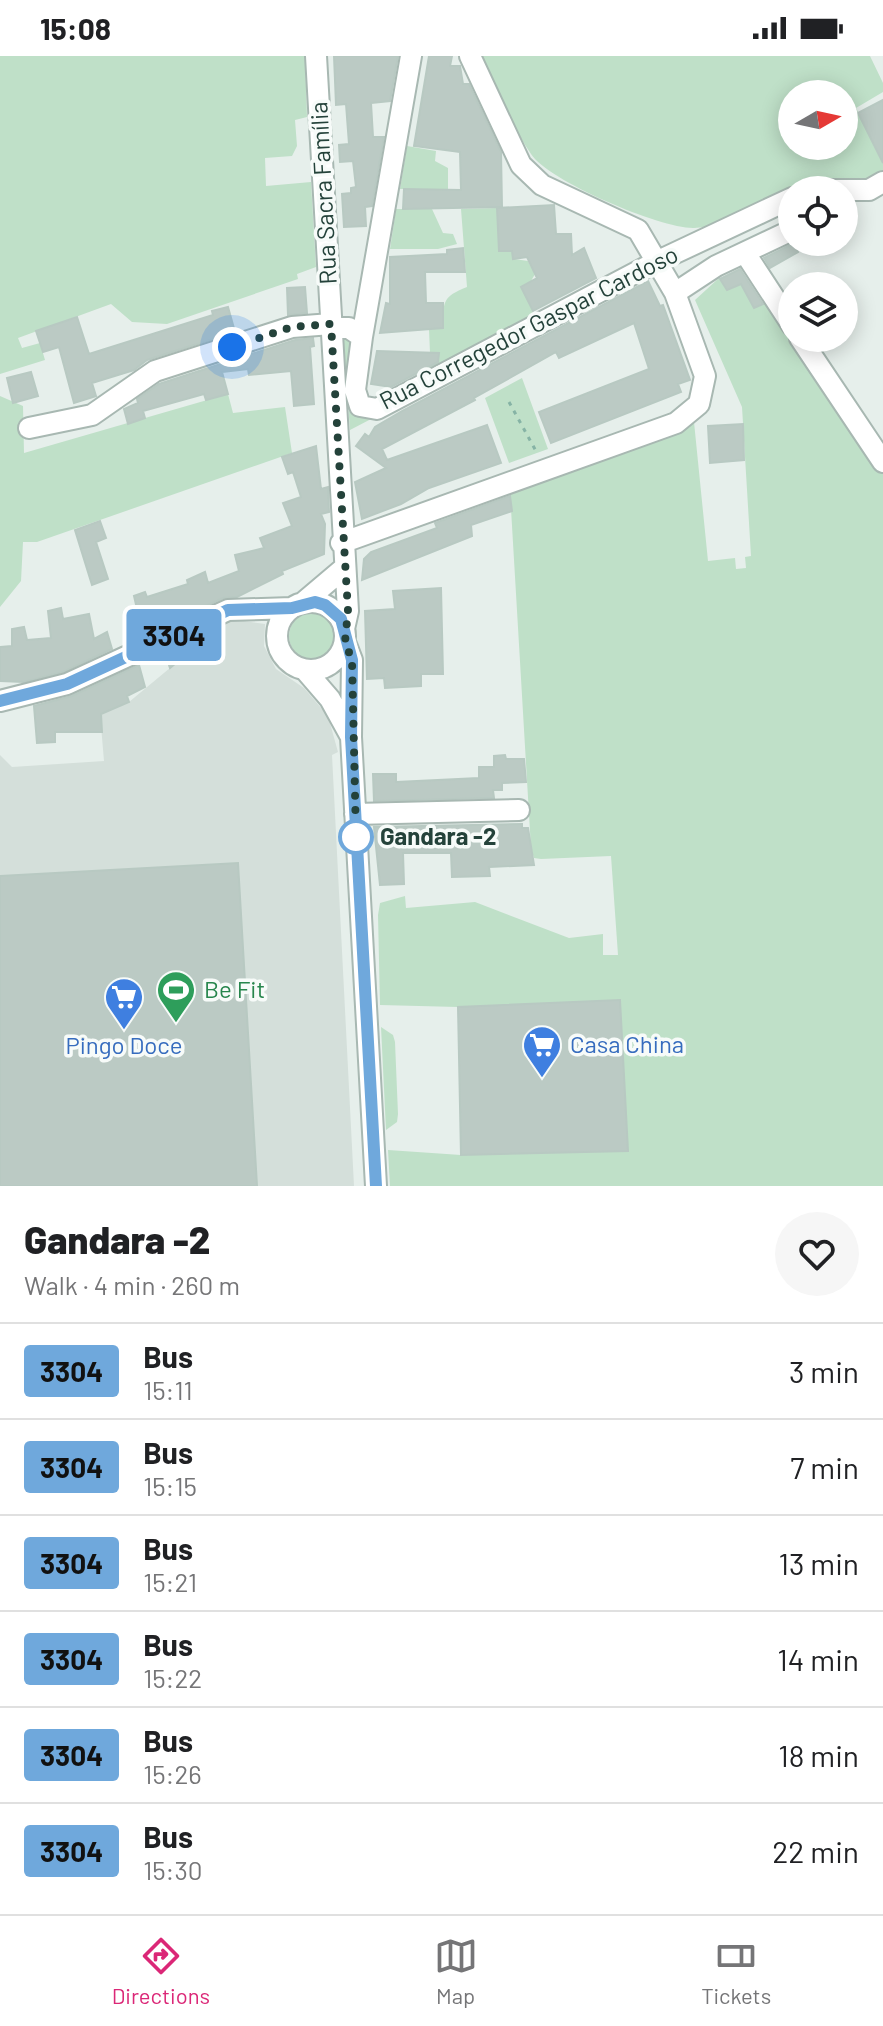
<!DOCTYPE html>
<meta charset="utf-8">
<style>
body{margin:0;font-family:Barlow,sans-serif;background:#f6f6f6;color:#202124;height:100vh;display:flex;flex-direction:column;font-size:30px;white-space:nowrap}
*{box-sizing:border-box;margin:0}
p{font-size:26px;color:#757577}
.icon{flex:none;width:44px;height:44px;fill:none;stroke:currentColor;stroke-width:2;stroke-linecap:round;stroke-linejoin:round}
.map{position:relative;height:1130px;overflow:hidden}
.panel{display:flex;flex-direction:column;background:#fff;flex:1}
.panel>*{flex:none}
.badge{padding:0 16px;border-radius:6px;font-size:28px;line-height:52px}
.needle{width:52px;rotate:81deg}
.tools{position:absolute;left:778px;top:24px;display:grid;gap:16px}
.tools a{display:grid;place-items:center;width:80px;height:80px;border-radius:50%;background:#fff;box-shadow:0 4px 20px #0003;font-size:40px}
.you{position:absolute;width:40px;height:40px;margin:-20px;border:6px solid #fff;border-radius:50%;background:#1a73e8;box-shadow:0 0 0 12px #1a73e833}
.map>.badge{position:absolute;translate:-50% -50%;box-shadow:0 0 0 4px #fff}
.round{display:grid;place-items:center;flex:none;width:84px;height:84px;border-radius:42px;background:#f6f6f6}
.head{display:flex;align-items:center;justify-content:space-between;height:136px;padding:0 24px}
h1{font-size:38px;font-weight:800;line-height:60px}
ul{padding:0;list-style:none}
li{display:flex;align-items:center;gap:24px;height:96px;padding:0 24px;border-top:2px solid #e0e0e0}
li div{flex:1}
li b{display:block;font-size:30px}
li em{font-style:normal}
li .badge{min-width:88px;font-weight:700;text-align:center}
.status{display:flex;justify-content:space-between;align-items:center;height:56px;padding:0 40px;background:#fff;direction:ltr}
.status svg{height:22px;fill:currentColor}
.dock{display:flex;justify-content:space-around;align-items:center;height:112px;border-top:2px solid #e0e0e0;background:#fff;font-size:22px;color:#757577}
.dock a{display:grid;justify-items:center;gap:4px}
.dock .current{color:#db2777}
.map>svg:first-child{display:block}
.built{fill:#d4dfda}
.green{fill:#bfe0c8;fill-rule:evenodd}
.building{fill:#bbcac4;stroke:#b8c9c2;stroke-width:2}
.lines{fill:none;stroke-linecap:round;stroke-linejoin:round}
.minor-casing{stroke:#a8b8b2;stroke-width:24}
.path{stroke:#86b3a5;stroke-width:3;stroke-dasharray:4 6;stroke-linecap:butt}
.minor{stroke:#fff;stroke-width:20}
.line-casing{stroke:#fff;stroke-width:18}
.line{stroke:#6fa8dc;stroke-width:12}
.walk{stroke:#24423a;stroke-width:8;stroke-dasharray:0 14.4}
.stop-dot{fill:#fff;stroke:#6fa8dc;stroke-width:4}
.labels{text-anchor:middle;stroke-width:7;stroke-linejoin:round;paint-order:stroke}
.street-label{font-size:24px;fill:#24423a;stroke:#f7fbf9}
.stop-label{font-size:24px;font-weight:bold;fill:#24423a;stroke:#f7fbf9;text-anchor:start}
.leisure-label{font-size:24px;fill:#27864d;stroke:#f7fbf9;text-anchor:start}
.shop-label{font-size:24px;fill:#366cbe;stroke:#f7fbf9;text-anchor:start}
</style>
<div class="status"><b>15:08</b><svg viewBox="0 0 49 12"><path d="M0 12V9h3v3zM5 12V6h3v6zM10 12V3h3v9zM15 12V0h3v12zM26 1h20v11H26zM47 4h2v5h-2z"/></svg></div>
<div class="map">
<svg width="883" height="1130" viewBox="0 0 883 1130">
<rect width="100%" height="100%" fill="#e6efeb"/>
<path class="built" d="M 229,563 L 265,568 L 264,590 L 276,613 L 304,632 L 328,660 L 338,696 L 332,699 L 354,1130 L 0,1130 L 0,699 L 12,711 L 104,705 L 100,658 L 129,646 Z"/>
<path class="green" d="M 0,0 L 305,0 L 307,61 L 295,64 L 297,90 L 292,100 L 265,102 L 266,130 L 311,126 L 316,211 L 297,218 L 298,223 L 167,268 L 132,266 L 111,248 L 18,282 L 22,292 L 40,287 L 45,304 L 0,318 Z
M 482,0 L 870,0 L 883,27 L 883,36 L 856,52 L 883,106 L 883,118 C 858,132 829,115 806,125 C 771,140 733,171 694,172 C 662,173 548,125 531,98 C 511,69 498,32 482,0 ZM 792,38 L 844,38 L 844,90 L 792,90 Z
M 407,90 L 436,95 L 435,105 L 448,112 L 448,133 L 400,133 Z
M 497,152 L 499,195 L 512,195 L 514,203 L 528,205 L 535,218 L 531,225 L 521,231 L 536,260 L 429,318 L 423,316 L 439,304 L 439,297 L 430,297 L 429,273 L 442,272 C 444,245 442,241 467,231 L 461,153 Z
M 396,153 L 432,153 L 443,177 L 453,178 L 457,188 L 438,193 L 390,193 Z
M 719,222 L 728,234 L 741,228 L 754,252 L 769,245 L 883,413 L 883,1130 L 390,1130 L 388,1094 L 461,1099 L 628,1095 L 620,945 L 458,951 L 380,949 L 378,859 L 380,847 L 405,840 L 406,852 L 475,846 L 569,882 L 603,878 L 603,899 L 618,899 L 611,800 L 541,803 L 534,802 L 531,792 L 510,436 L 581,412 L 694,366 L 708,505 L 735,502 L 736,513 L 746,512 L 745,501 L 751,500 L 742,351 L 695,244 Z
M 351,280 L 353,303 L 373,362 L 350,374 L 343,284 Z
M 522,322 L 548,393 L 509,407 L 485,342 Z
M 228,338 L 233,357 L 285,351 L 292,397 L 37,486 L 23,486 L 21,525 L 0,551 L 0,340 L 23,350 L 24,397 Z
M289 580a24 24 0 1 1 48 0a24 24 0 1 1-48 0Z
M 381,971 L 393,979 L 395,986 L 398,1058 L 397,1066 L 386,1074 Z"/>
<path class="building" d="M 334,0 L 398,0 L 390,45 L 371,47 L 373,81 L 384,81 L 372,150 L 365,151 L 366,170 L 344,171 L 342,138 L 351,137 L 351,132 L 356,131 L 353,105 L 340,106 L 339,89 L 349,88 L 346,48 L 336,49 Z
M 429,0 L 452,0 L 450,10 L 460,10 L 463,28 L 469,28 L 501,96 L 502,151 L 403,153 L 404,133 L 461,134 L 460,96 L 414,90 Z
M 883,44 L 883,107 L 858,57 Z
M 554,149 L 556,178 L 571,178 L 572,199 L 584,192 L 596,222 L 533,255 L 521,231 L 537,222 L 527,201 L 513,203 L 512,195 L 499,195 L 497,152 Z
M 794,187 L 798,196 L 770,212 L 764,202 Z
M 463,192 L 465,216 L 425,216 L 426,247 L 443,247 L 443,272 L 380,277 L 386,247 L 390,248 L 390,201 L 447,198 L 447,194 Z
M 740,213 L 763,248 L 754,252 L 741,228 L 727,234 L 720,223 Z
M 648,225 L 660,250 L 663,249 L 690,324 L 678,328 L 681,336 L 551,387 L 539,356 L 649,313 L 634,267 L 559,302 L 556,296 L 474,342 L 475,344 L 382,393 L 387,404 L 487,369 L 501,407 L 429,432 L 401,448 L 362,463 L 355,426 L 386,412 L 356,390 L 365,378 L 369,381 L 375,371 L 402,355 Z
M 305,231 L 307,257 L 288,259 L 287,232 Z
M 228,251 L 235,276 L 147,304 L 134,314 L 92,327 L 96,340 L 74,347 L 59,291 L 43,296 L 36,275 L 77,261 L 89,298 L 213,259 L 212,255 Z
M 313,282 L 314,290 L 310,291 L 314,348 L 294,350 L 291,315 L 249,319 L 248,313 L 222,316 L 228,338 L 206,344 L 204,338 L 143,355 L 145,362 L 128,368 L 124,353 L 138,347 L 137,343 L 159,328 L 295,284 Z
M 377,295 L 439,297 L 438,306 L 391,331 L 371,328 Z
M 31,316 L 38,340 L 13,347 L 7,322 Z
M 743,368 L 744,404 L 710,407 L 708,370 Z
M 316,390 L 321,433 L 328,431 L 329,456 L 321,458 L 325,468 L 324,498 L 282,515 L 283,518 L 237,541 L 223,542 L 143,579 L 134,540 L 145,536 L 147,541 L 188,528 L 187,524 L 205,516 L 208,527 L 239,515 L 235,499 L 264,492 L 260,482 L 292,470 L 283,447 L 301,441 L 293,416 L 288,418 L 282,401 Z
M 510,440 L 512,455 L 471,469 L 472,480 L 362,524 L 364,503 L 371,496 L 437,472 L 435,467 Z
M 100,465 L 106,482 L 96,486 L 108,523 L 92,529 L 75,474 Z
M 441,532 L 443,618 L 421,618 L 421,630 L 385,632 L 384,622 L 367,623 L 365,555 L 395,553 L 393,535 Z
M 61,552 L 63,563 L 89,558 L 94,583 L 107,576 L 112,593 L 63,616 L 24,626 L 0,625 L 0,591 L 12,590 L 12,573 L 24,571 L 27,584 L 51,582 L 48,555 Z
M 192,585 L 194,592 L 170,612 L 165,597 Z
M 139,609 L 145,631 L 127,640 L 129,646 L 101,658 L 102,676 L 55,676 L 55,686 L 37,687 L 34,650 L 72,640 Z
M 505,699 L 506,703 L 524,703 L 526,726 L 502,727 L 502,734 L 493,734 L 494,742 L 374,745 L 373,718 L 396,718 L 396,726 L 479,722 L 479,711 L 494,711 L 494,700 Z
M 522,768 L 522,772 L 528,772 L 534,809 L 489,811 L 490,820 L 452,821 L 451,797 L 403,797 L 404,828 L 380,829 L 374,771 Z
M 238,807 L 257,1130 L 0,1130 L 0,820 Z
M 620,944 L 628,1095 L 461,1099 L 458,951 Z"/>
<g class="lines">
<defs>
<path id="minor" d="M 316,0 L 348,555 L 344,573
M 808,134 L 869,134 L 883,126
M 745,197 L 792,269
M 675,237 L 716,210 L 792,174
M 331,272 L 349,272 L 362,281 L 355,334 L 360,350 L 377,353 L 656,206 L 792,142
M 362,281 L 411,0
M 800,282 L 883,406
M 29,372 L 92,359 L 155,315 L 292,271 L 331,268
M 341,487 L 676,367 L 699,348 L 705,320 L 675,237 L 638,174 L 542,129 L 521,109 L 470,0
M 304,546 L 343,513
M277 580a34 34 0 1 1 68 0a34 34 0 1 1-68 0Z
M 345,586 L 352,604 L 351,681 L 376,1130
M 305,614 L 330,643 L 351,681
M 0,645 L 67,628 L 228,554 L 292,552
M 355,758 L 519,754"/>
</defs>
<use href="#minor" class="minor-casing"/>
<path class="path" d="M 509,346 L 537,397"/>
<use href="#minor" class="minor"/>
</g>
<g class="lines">
<defs>
<path id="line" d="M 0,645 L 67,628 L 228,554 L 292,552 L 315,546 L 325,549 L 341,563 L 352,604 L 351,681 L 376,1130"/>
</defs>
<use href="#line" class="line-casing"/>
<use href="#line" class="line"/>
<path class="walk" d="M 232,291 L 292,271 L 331,268 L 348,555 L 345,586 L 352,604 L 356,781"/>
</g>
<defs>
<symbol id="stadium-pin" viewBox="-11 -11 22 30"><path d="M0 17L-7.5 6A9.5 9.5 0 1 1 7.5 6Z" fill="#2e9e5b" stroke="#f7fbf9"/><path d="M0-5a6.5 5 0 1 0 0 10a6.5 5 0 1 0 0-10ZM-3.5-1.8h7v3.6h-7Z" fill="#fff"/></symbol>
<symbol id="supermarket-pin" viewBox="-11 -11 22 30"><path d="M0 17L-7.5 6A9.5 9.5 0 1 1 7.5 6Z" fill="#3f7fe0" stroke="#f7fbf9"/><path d="M-6-5.5h2.5l.6 2H6L4.5 2H-2.5L-4.4-4H-6ZM-1.5 3.2a1.3 1.3 0 1 0 .1 0ZM3 3.2a1.3 1.3 0 1 0 .1 0Z" fill="#fff"/></symbol>
</defs>
<g fill-rule="evenodd">
<use href="#stadium-pin" x="154" y="912" width="44" height="60"/>
<use href="#supermarket-pin" x="102" y="919" width="44" height="60"/>
<use href="#supermarket-pin" x="520" y="967" width="44" height="60"/>
</g>
<circle class="stop-dot" cx="356" cy="781" r="16"/>
<g class="labels">
<g class="street-label">
<text transform="translate(324 137) rotate(-93)" y="8">Rua Sacra Família</text>
<text transform="translate(529 272) rotate(-27)" y="8">Rua Corregedor Gaspar Cardoso</text>
</g>
<g class="stop-label">
<text x="380" y="789">Gandara -2</text>
</g>
<g class="leisure-label">
<text x="204" y="942">Be Fit</text>
</g>
<g class="shop-label">
<text x="570" y="997">Casa China</text>
<text x="124" y="998" text-anchor="middle">Pingo Doce</text>
</g>
</g>
</svg>
<div class="tools">
<a><svg class="needle" viewBox="-14 -14 28 28"><path d="M0-13l5 13h-10z" fill="#e53935"/><path d="M0 13l5-13h-10z" fill="#757577"/></svg></a>
<a><svg class="icon" aria-label="locate" viewBox="0 0 24 24"><circle cx="12" cy="12" r="6"/><path d="M12 2v4M12 18v4M2 12h4M18 12h4"/></svg></a>
<a><svg class="icon" aria-label="layers" viewBox="0 0 24 24"><path d="M12 4l9 5-9 5-9-5zM3 14l9 5 9-5"/></svg></a>
</div>
<div class="you" style="left:232px;top:291px"></div>
<b class="badge" style="left:174px;top:579px;background:#6fa8dc;color:#111">3304</b>
</div>
<section class="panel">
<div class="head"><div><h1>Gandara -2</h1><p>Walk · 4 min · 260 m</p></div><a class="round"><svg class="icon" aria-label="heart" viewBox="0 0 24 24"><path d="M12 20l-8-8c-3-5 5-10 8-4 3-6 11-1 8 4z"/></svg></a></div>
<ul>
<li><span class="badge" style="background:#6fa8dc;color:#111">3304</span><div><b>Bus</b><p>15:11</p></div><em>3 min</em></li>
<li><span class="badge" style="background:#6fa8dc;color:#111">3304</span><div><b>Bus</b><p>15:15</p></div><em>7 min</em></li>
<li><span class="badge" style="background:#6fa8dc;color:#111">3304</span><div><b>Bus</b><p>15:21</p></div><em>13 min</em></li>
<li><span class="badge" style="background:#6fa8dc;color:#111">3304</span><div><b>Bus</b><p>15:22</p></div><em>14 min</em></li>
<li><span class="badge" style="background:#6fa8dc;color:#111">3304</span><div><b>Bus</b><p>15:26</p></div><em>18 min</em></li>
<li><span class="badge" style="background:#6fa8dc;color:#111">3304</span><div><b>Bus</b><p>15:30</p></div><em>22 min</em></li>
</ul>
</section>
<nav class="dock">
<a class="current"><svg class="icon" aria-label="directions" viewBox="0 0 24 24"><path d="M12 3l9 9-9 9-9-9zM9 14v-3h6M13 9l2 2-2 2"/></svg>Directions</a>
<a><svg class="icon" aria-label="map" viewBox="0 0 24 24"><path d="M3 6l6-2 6 2 6-2v14l-6 2-6-2-6 2zM9 4v14M15 6v14"/></svg>Map</a>
<a><svg class="icon" aria-label="tickets" viewBox="0 0 24 24"><path d="M3 7h18v10H3zM15 7v10"/></svg>Tickets</a>
</nav>
